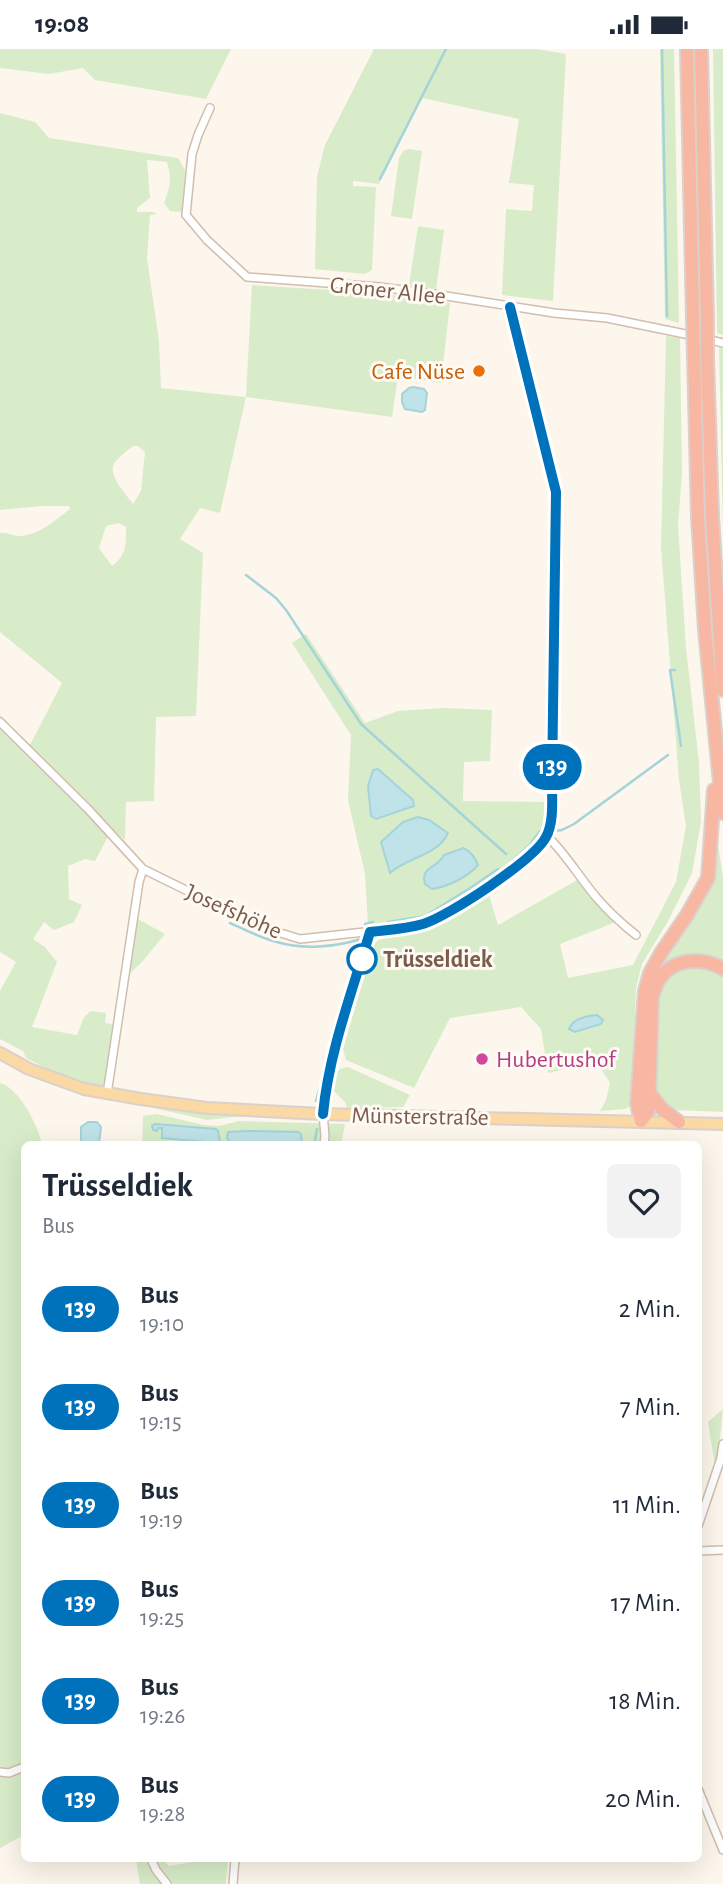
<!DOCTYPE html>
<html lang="de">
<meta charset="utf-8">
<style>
body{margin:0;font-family:"Alegreya Sans",sans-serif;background:#f2f2f3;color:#1f2937;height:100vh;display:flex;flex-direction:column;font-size:26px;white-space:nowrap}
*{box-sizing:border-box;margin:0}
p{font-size:23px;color:#747a83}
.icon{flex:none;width:38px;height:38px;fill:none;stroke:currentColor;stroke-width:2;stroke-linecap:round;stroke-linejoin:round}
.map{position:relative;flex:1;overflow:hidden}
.sheet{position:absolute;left:21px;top:1092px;width:681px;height:721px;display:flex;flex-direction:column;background:#fff;border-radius:10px;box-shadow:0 7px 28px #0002}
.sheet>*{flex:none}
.badge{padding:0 14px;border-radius:23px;font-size:24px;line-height:46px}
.map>.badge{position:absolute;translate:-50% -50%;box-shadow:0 0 0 4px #fff}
.round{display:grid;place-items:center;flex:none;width:74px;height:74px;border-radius:10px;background:#f2f2f3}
.overview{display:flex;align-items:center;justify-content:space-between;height:119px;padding:0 21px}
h1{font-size:33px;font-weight:700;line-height:52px}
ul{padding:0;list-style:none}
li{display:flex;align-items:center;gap:21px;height:98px;padding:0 21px}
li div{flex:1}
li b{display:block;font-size:26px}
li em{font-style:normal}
li .badge{min-width:77px;font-weight:700;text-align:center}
.status{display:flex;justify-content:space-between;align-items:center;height:49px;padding:0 35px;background:#fff;direction:ltr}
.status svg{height:19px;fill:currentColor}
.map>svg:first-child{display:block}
.green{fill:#d8ecc9;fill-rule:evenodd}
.water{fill:#bfe3e8;stroke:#a5d3da;stroke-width:2}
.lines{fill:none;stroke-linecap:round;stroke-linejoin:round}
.stream{stroke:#a5d3da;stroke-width:2.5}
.minor-casing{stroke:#d1beb0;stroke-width:10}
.primary-casing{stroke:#dad1cd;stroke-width:14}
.motorway-casing{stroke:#dad1cd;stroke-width:16}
.minor{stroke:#fff;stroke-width:7}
.primary{stroke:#fbd9a5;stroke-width:10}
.motorway{stroke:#f7b7a3;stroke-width:12}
.motorway-bridge-casing{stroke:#dad1cd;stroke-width:16;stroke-linecap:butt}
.motorway-bridge{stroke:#f7b7a3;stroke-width:12}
.line-casing{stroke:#fff;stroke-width:16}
.line{stroke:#0072bc;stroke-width:10}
.food-dot{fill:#e8710a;stroke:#fffaf3;stroke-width:2.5}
.stop-dot{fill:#fff;stroke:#0072bc;stroke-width:3.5}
.hotel-dot{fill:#d1479c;stroke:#fffaf3;stroke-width:2.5}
.labels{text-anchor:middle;stroke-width:6;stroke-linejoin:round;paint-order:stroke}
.street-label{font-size:24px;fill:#7a5c4d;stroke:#fffaf3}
.food-label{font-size:24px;fill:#c56008;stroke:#fffaf3;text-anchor:end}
.stop-label{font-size:24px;font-weight:bold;fill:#7a5c4d;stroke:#fffaf3;text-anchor:start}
.hotel-label{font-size:24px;fill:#b23c85;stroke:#fffaf3;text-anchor:start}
</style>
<div class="status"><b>19:08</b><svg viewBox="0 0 49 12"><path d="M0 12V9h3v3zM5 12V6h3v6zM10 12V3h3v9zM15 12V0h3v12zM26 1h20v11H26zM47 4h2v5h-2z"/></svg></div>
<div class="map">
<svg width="723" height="1835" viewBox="0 0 723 1835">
<rect width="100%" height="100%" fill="#fdf6ec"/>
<path class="green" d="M 0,0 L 231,0 L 206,50 L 95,31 L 83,19 L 49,25 L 0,19 Z
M 374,0 L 536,0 L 566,5 L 553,252 L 502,246 L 506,160 L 532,162 L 534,136 L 509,134 L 519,70 L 422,49 L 379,135 L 353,132 L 353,137 L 376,138 L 372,221 L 365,225 L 315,220 L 317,128 L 325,96 Z
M 660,0 L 674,0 L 679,274 L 665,270 Z
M 713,0 L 723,0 L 723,286 L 717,284 Z
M 0,64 L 35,73 L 49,89 L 178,109 L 185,121 L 182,163 L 170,162 L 164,154 C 170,139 172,129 167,113 L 147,111 L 150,149 L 137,159 L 137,163 L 153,163 L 157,165 L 150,166 L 147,209 L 159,292 L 161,339 L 246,348 L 252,236 L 378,244 L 450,254 L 441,334 L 398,327 L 392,368 L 246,348 L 220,464 L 200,459 L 180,490 L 203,504 L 196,667 L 156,668 L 154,752 L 126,753 L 125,791 L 112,780 L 95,812 L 85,810 L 68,817 L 69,850 L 82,856 L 74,873 L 54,881 L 44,873 L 33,890 L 45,898 L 57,913 L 32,978 L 77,986 L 84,968 L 91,962 L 106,964 L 105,974 L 115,976 L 105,1035 L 101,1038 L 57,1025 L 26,1009 L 23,1002 L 0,990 L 0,942 L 16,913 L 0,903 L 0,666 L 30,696 L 62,634 L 0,583 L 0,484 C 8,483 14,488 21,487 C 41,485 54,472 70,460 L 69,457 L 42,457 L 0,461 ZM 133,397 L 138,397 L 145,403 L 141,442 L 133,455 C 126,445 106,425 115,413 C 120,407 128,401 133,397 ZM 119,474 L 126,478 C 126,495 127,506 112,517 L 99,499 L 106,477 Z
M 410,100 L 422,102 L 412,170 L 391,167 L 399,109 L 404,101 Z
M 418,177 L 444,181 L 436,241 L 409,236 Z
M 666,287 L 680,289 L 682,423 L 678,477 L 686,599 L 699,714 L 701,773 L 692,824 L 668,872 L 642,915 L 636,939 L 632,1054 L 626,1060 L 600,1062 L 606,1051 L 610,1034 L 597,1013 L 548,1024 L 541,980 L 521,958 L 450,969 L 414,1039 L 346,1011 L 343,1000 L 374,894 C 390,884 409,886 427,880 C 450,872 469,856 488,842 L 498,876 L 579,830 L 616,873 L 560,895 L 568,929 L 633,916 L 676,833 L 686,777 L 679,731 L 661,498 Z
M 719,297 L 723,299 L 723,480 Z
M 306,585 L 365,674 L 398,662 L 443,659 L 492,661 L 490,712 L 464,713 L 463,752 L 548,753 C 547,763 546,775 541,785 C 531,806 451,860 428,868 C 409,876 388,875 368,877 L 365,825 L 348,751 L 351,686 L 292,594 ZM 378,720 L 412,751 L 411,759 L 376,770 ZM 429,771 L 447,784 C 438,803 413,811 394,820 L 393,783 L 401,777 Z
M 716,783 L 723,828 L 723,914 C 691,895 675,913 651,932 L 655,920 L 691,869 Z
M 136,869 L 165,885 L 142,913 L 129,925 Z
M 696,917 L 718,923 L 723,928 L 723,1063 L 675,1061 L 668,1059 L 655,1045 C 656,1027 656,1008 656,990 C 656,954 652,925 696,917 Z
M 348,1018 L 410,1046 L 403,1058 L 347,1059 L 345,1053 L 330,1038 C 333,1025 335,1020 348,1018 Z
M 0,1034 C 19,1039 38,1076 42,1095 L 24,1096 L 24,1786 L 0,1799 Z
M 146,1055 L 203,1063 L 316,1072 L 241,1067 L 207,1071 L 145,1057 Z
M 157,1065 L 204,1076 L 219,1077 L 239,1072 L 345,1075 L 341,1095 L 142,1096 L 143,1067 Z
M 723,1360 L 718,1409 L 715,1417 L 708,1373 Z
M 136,1810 L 163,1810 L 169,1817 L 209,1810 L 228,1810 L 226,1835 L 140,1835 Z"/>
<path class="water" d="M 413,338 L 424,340 L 427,344 L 425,361 L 422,363 L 405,360 L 402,353 L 402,345 L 409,339 Z
M 378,720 L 413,751 L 414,757 L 376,770 L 371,767 L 368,737 L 373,721 Z
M 418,768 L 429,771 L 448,784 C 438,807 407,808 390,824 L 381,793 L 403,773 Z
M 463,799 C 470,802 475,808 478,816 C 468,828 447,838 432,840 L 425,835 C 420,817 437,820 444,806 Z
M 597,966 L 603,971 L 601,975 L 575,983 L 569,980 C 573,969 587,967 597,966 Z
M 88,1073 L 97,1073 L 101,1078 L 99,1095 L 81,1095 L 81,1078 Z
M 155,1075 L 216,1080 L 218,1082 L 220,1093 L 218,1094 L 162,1089 L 162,1079 L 158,1079 L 157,1082 L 153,1081 L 152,1077 Z
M 250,1082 L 298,1083 L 301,1085 L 302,1096 L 231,1095 L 227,1089 L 228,1083 Z"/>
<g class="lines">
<path class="stream" d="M 662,0 L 667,267
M 380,130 L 446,0
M 246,526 L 276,549 L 286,561 L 361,675 L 506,805
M 675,621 L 670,621 L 681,697
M 554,782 L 562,781 L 574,775 L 668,706
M 512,812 L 528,798 L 540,782
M 388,873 L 425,867 L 472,838 L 498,820
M 230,874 C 245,881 261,889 277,893 C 303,901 335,898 361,890
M 365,875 L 373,873
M 316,1052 L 361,890
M 314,1096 L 317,1080
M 23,1282 L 24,1284"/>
<defs>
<path id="minor" d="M 210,59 L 198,86 L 192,105 L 186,166 L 207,191 L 247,228 L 380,238 L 440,246 L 554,264 L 607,269 L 695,287
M 707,290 L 723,294
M 0,673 L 88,760 L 143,820 L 261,878 L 300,890 L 411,878 L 425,874 L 444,866 L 534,804 L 547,787 L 551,767 L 557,496 L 556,443 L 510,258
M 547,787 C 566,805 579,828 596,848 C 608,862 622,875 636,886
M 107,1045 L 139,833 L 143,820
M 324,1096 L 325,1087 L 323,1065 L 326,1039 L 370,883
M 698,1477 L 721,1409 L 723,1395
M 698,1502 L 723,1501
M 0,1723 L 9,1724 L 24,1718
M 698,1740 L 723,1801
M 151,1810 L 156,1821 L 167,1835
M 233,1835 L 235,1810"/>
<path id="primary" d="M 0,1004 L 29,1020 L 84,1040 L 141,1050 L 207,1059 L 323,1065 L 723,1075"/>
<path id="motorway" d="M 687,0 L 693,268
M 701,0 L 707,271
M 694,307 L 698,469 L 705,581 L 723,764
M 707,310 L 712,467 L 723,641
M 649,1043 L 662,1060 L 679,1073
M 641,1072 L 637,1055 L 645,942 L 650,924 L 661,904 L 687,866 L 708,829 L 714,741
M 641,1072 L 648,1063 L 649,1056 L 652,948 C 654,942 656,937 658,932 C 672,909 702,907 723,920"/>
</defs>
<use href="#minor" class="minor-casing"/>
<use href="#primary" class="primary-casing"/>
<use href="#motorway" class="motorway-casing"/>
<use href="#minor" class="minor"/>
<use href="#primary" class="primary"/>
<use href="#motorway" class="motorway"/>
<defs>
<path id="motorway-bridge" d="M 693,268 L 694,307
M 707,271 L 707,310"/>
</defs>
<use href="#motorway-bridge" class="motorway-bridge-casing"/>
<use href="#motorway-bridge" class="motorway-bridge"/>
</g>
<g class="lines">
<defs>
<path id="line" d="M 323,1065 C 329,1003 352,943 370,883 C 387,881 406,880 423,875 C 449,867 534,811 546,788 C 554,774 552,751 552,735 L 556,443 L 510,258"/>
</defs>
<use href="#line" class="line-casing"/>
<use href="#line" class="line"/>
</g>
<circle class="food-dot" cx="479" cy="322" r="7"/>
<circle class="stop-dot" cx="362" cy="910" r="14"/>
<circle class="hotel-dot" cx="482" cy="1010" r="7"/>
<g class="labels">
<g class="street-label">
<text transform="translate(388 241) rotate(6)" y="8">Groner Allee</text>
<text transform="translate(234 862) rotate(24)" y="8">Josefshöhe</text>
<text transform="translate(420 1067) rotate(1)" y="8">Münsterstraße</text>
</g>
<g class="food-label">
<text x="465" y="330">Cafe Nüse</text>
</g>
<g class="stop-label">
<text x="383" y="918">Trüsseldiek</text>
</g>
<g class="hotel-label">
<text x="496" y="1018">Hubertushof</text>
</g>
</g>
</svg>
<b class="badge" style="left:552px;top:718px;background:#0072bc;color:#fff">139</b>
<section class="sheet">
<div class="overview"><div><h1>Trüsseldiek</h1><p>Bus</p></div><a class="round"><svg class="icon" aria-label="heart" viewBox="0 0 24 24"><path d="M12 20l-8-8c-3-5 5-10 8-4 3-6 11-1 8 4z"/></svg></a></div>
<ul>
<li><span class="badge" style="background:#0072bc;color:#fff">139</span><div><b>Bus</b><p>19:10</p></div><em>2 Min.</em></li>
<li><span class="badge" style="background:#0072bc;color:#fff">139</span><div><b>Bus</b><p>19:15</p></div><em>7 Min.</em></li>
<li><span class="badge" style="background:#0072bc;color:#fff">139</span><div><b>Bus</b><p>19:19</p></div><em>11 Min.</em></li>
<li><span class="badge" style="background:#0072bc;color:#fff">139</span><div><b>Bus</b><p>19:25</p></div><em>17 Min.</em></li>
<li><span class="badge" style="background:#0072bc;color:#fff">139</span><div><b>Bus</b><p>19:26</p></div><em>18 Min.</em></li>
<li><span class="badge" style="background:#0072bc;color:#fff">139</span><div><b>Bus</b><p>19:28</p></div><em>20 Min.</em></li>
</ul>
</section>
</div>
